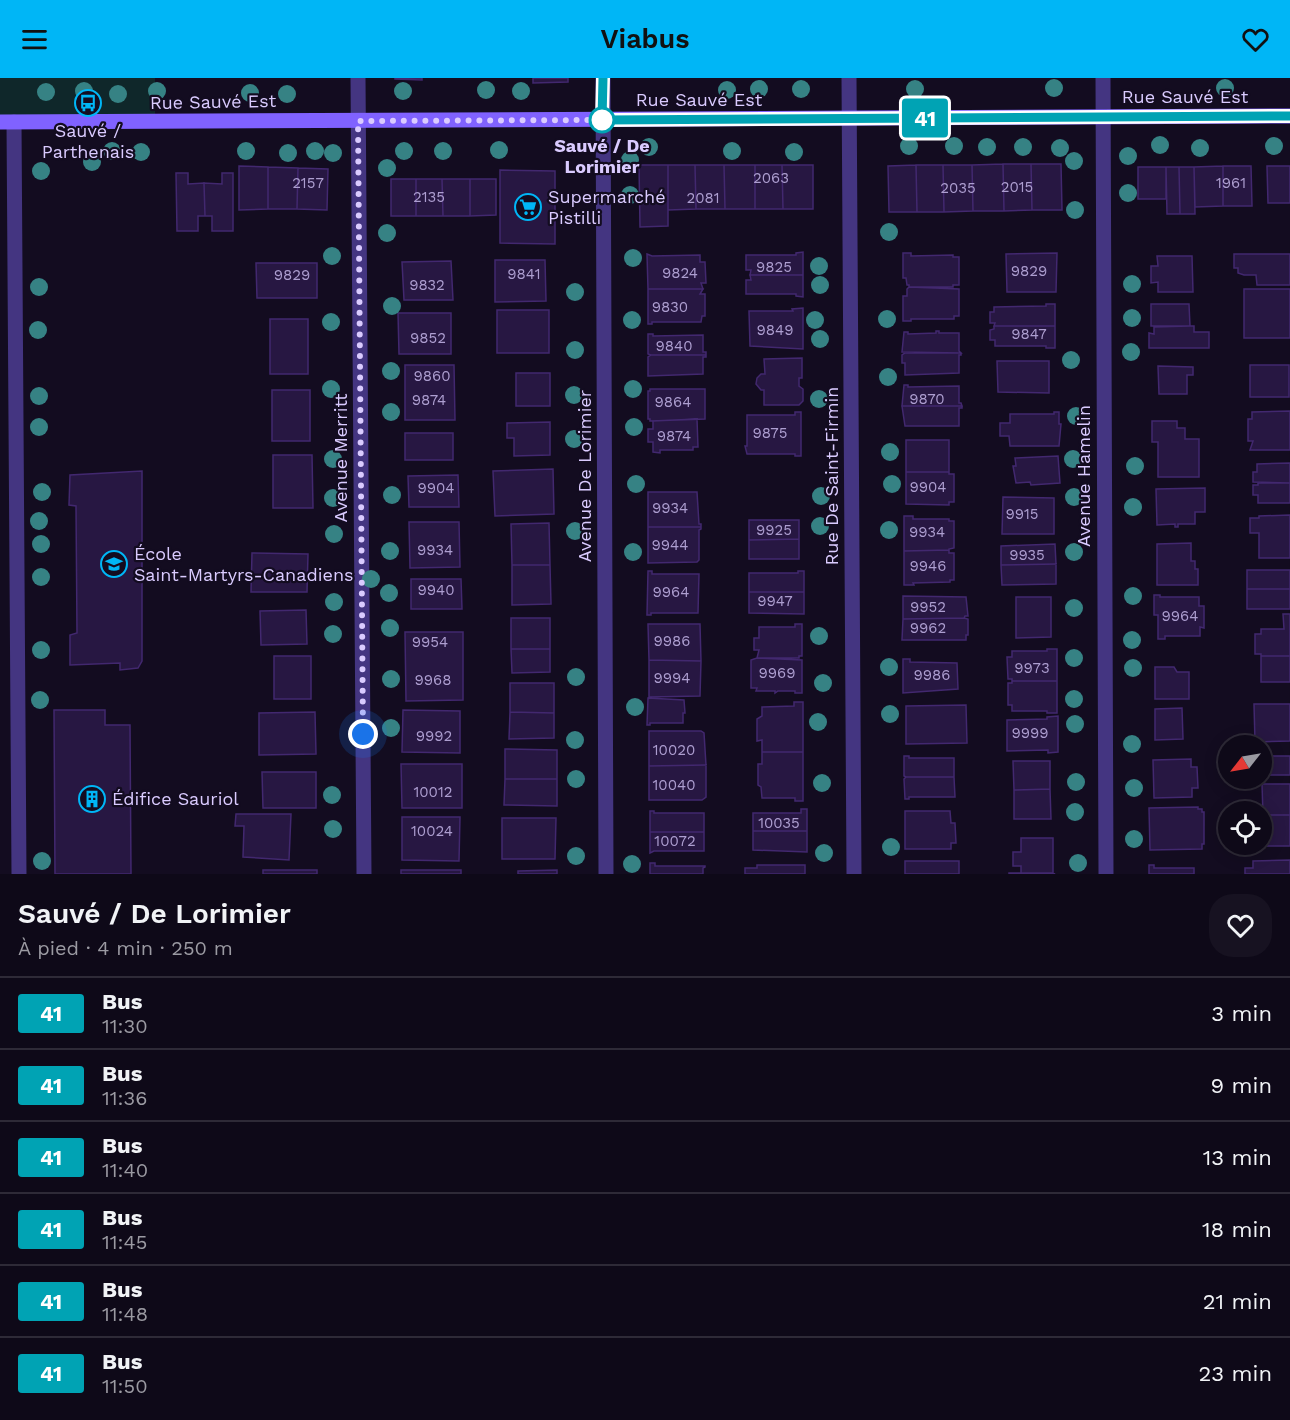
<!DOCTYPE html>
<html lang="fr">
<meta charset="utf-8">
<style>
body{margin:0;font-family:"Work Sans",sans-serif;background:#171221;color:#f1f3f6;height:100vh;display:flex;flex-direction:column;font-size:22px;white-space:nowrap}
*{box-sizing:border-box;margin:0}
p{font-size:20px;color:#9b9aa2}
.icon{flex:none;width:33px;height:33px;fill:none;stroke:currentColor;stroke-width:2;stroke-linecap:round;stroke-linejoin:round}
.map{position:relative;height:796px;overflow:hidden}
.drawer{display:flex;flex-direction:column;background:#0e0918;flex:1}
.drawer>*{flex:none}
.badge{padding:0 12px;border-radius:4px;font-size:21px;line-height:39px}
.needle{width:39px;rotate:239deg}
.tools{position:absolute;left:1218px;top:657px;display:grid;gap:12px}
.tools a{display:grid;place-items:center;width:54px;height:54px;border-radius:50%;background:#0e0918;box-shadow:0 3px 15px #0003,0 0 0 2px #2e2a37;font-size:30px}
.you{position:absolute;width:30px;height:30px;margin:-15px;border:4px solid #fff;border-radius:50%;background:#1a73e8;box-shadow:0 0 0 9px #1a73e833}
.map>.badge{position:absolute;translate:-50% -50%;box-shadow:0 0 0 3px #fff}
.round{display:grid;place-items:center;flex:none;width:63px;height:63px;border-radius:24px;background:#171221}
.headline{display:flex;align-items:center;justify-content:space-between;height:102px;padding:0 18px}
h1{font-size:28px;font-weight:600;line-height:45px}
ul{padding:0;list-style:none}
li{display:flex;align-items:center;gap:18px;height:72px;padding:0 18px;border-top:2px solid #2e2a37}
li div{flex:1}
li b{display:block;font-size:22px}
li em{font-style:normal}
li .badge{min-width:66px;font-weight:700;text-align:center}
header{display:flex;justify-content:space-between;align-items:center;height:78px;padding:0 18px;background:#00b6f6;color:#111;font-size:27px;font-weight:600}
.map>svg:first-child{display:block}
.green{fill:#0f272a}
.building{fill:#271742;stroke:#42286f;stroke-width:1.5}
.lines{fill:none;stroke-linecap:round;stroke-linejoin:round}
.street{stroke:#443581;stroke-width:15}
.secondary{stroke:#8062ff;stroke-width:15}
.tree{fill:#368284}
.line-casing{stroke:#fff;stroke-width:14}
.line{stroke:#00a3b4;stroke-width:9}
.walk{stroke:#dacbff;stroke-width:6;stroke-dasharray:0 10.8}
.stop-dot{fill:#fff;stroke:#00a3b4;stroke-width:3}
.labels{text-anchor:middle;stroke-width:4.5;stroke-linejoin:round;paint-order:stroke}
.number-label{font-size:15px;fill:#ad9ed0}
.street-label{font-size:18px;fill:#dacbff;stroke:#130c20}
.poi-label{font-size:18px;fill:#dacbff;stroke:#130c20;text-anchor:start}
.stop-label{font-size:18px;font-weight:bold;fill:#dacbff;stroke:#130c20}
</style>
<header><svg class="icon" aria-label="menu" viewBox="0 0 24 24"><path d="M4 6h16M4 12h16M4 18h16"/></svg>Viabus<svg class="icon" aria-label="heart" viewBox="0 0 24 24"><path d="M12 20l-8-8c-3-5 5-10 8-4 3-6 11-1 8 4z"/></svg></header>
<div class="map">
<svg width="1290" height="796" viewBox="0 0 1290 796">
<rect width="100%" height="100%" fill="#130c20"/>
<path class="green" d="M 0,0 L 155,0 L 155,45 L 0,45 Z"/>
<path class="building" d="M 395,0 L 422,0 L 422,2 L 395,1 Z
M 533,0 L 568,0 L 568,4 L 533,5 Z
M 1003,86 L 1031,86 L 1032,132 L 1004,133 Z
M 1003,86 L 1004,133 L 973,133 L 972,87 Z
M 1031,86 L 1061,86 L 1062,132 L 1032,132 Z
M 639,87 L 668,87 L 668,148 L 640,149 Z
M 668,87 L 695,87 L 696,131 L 668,132 Z
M 695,87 L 724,87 L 725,131 L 696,131 Z
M 724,87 L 755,87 L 755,131 L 725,131 Z
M 755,87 L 782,87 L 783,131 L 755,131 Z
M 782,87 L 813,87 L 813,131 L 783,131 Z
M 916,87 L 943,87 L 944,134 L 917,134 Z
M 916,87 L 917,134 L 889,134 L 888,88 Z
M 943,87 L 972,87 L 973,133 L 944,134 Z
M 239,88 L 268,89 L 268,131 L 239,132 Z
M 1223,88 L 1251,88 L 1252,128 L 1223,128 Z
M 1223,88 L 1223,128 L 1195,129 L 1194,89 Z
M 1267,88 L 1290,88 L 1290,125 L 1268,125 Z
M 268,89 L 298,90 L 297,131 L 268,131 Z
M 1138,89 L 1166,89 L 1166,121 L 1138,121 Z
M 1166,89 L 1179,89 L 1180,136 L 1167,136 Z
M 1179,89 L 1194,89 L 1195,136 L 1180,136 Z
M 298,90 L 328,91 L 327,132 L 297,131 Z
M 500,92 L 555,93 L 555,166 L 500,165 Z
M 176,95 L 188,95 L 188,106 L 204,105 L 205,138 L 198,138 L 198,153 L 177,153 Z
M 222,95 L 233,95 L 233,153 L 212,153 L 212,138 L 205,138 L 204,105 L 222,106 Z
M 391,101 L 416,101 L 416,138 L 391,138 Z
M 416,101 L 442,101 L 443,138 L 416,138 Z
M 442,101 L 470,101 L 470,138 L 443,138 Z
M 470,101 L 496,101 L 496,137 L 470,138 Z
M 803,174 L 803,197 L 750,197 L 751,192 L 746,192 L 746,177 L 796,177 L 796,175 Z
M 903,175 L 911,175 L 911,178 L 953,177 L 953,179 L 959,179 L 959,207 L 953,207 L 953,209 L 909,209 L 909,207 L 907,207 L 906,200 L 903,200 Z
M 1057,175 L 1056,214 L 1007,214 L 1006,176 Z
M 647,176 L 652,178 L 700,177 L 700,184 L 705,184 L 706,205 L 701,205 L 703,211 L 648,211 Z
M 1234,176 L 1290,176 L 1290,207 L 1257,207 L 1256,197 L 1244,197 L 1238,195 L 1238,190 L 1234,190 Z
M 1157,178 L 1192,178 L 1193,214 L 1158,214 L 1158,204 L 1151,205 L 1151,188 L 1158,188 Z
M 495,182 L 545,182 L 546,223 L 495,224 Z
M 451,183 L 453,222 L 404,222 L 402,184 Z
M 256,185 L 317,185 L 317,220 L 257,220 Z
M 750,197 L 803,197 L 803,219 L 796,218 L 796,216 L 746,216 L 746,202 L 751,202 Z
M 909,209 L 959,211 L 959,238 L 954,238 L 954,241 L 911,241 L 911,243 L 903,243 L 903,218 L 907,218 L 907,211 Z
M 648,211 L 703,211 L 700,216 L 705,216 L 705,238 L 702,238 L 701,244 L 652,244 L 652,246 L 648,246 Z
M 1244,211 L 1290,211 L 1290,260 L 1244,260 Z
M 1046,226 L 1055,226 L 1055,248 L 994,248 L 995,245 L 990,245 L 990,234 L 994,234 L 994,229 L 1046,228 Z
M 1151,226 L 1189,226 L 1190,248 L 1151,248 Z
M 803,230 L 803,271 L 750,268 L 749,233 L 793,233 L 792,231 Z
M 497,232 L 549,232 L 549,275 L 497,275 Z
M 398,235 L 451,235 L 451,276 L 399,276 Z
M 270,241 L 308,241 L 308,296 L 270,296 Z
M 994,248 L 1055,248 L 1055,270 L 1046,270 L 1046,268 L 995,268 L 995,262 L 990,262 L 990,252 L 994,251 Z
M 1190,248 L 1194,248 L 1194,254 L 1209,254 L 1209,270 L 1149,270 L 1149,255 L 1154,256 L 1154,249 Z
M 936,253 L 939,253 L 939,255 L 959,255 L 959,273 L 961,275 L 902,274 L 904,254 L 908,254 L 908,256 L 936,255 Z
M 648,256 L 653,256 L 653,258 L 703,257 L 703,274 L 706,274 L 706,277 L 651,277 L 648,276 Z
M 905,275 L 961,275 L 961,277 L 959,277 L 959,295 L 905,297 L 905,285 L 902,285 L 902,277 Z
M 651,277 L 706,277 L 706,279 L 703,279 L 703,296 L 648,298 L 648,279 Z
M 802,280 L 802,300 L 799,300 L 799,308 L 803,311 L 803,323 L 799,327 L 764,327 L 764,312 L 761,312 L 756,306 L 757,300 L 761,296 L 765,296 L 764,281 Z
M 997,283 L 1049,283 L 1049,315 L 998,314 Z
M 405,287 L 454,287 L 455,342 L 405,342 Z
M 1250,287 L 1289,287 L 1289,319 L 1250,319 Z
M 1158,288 L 1193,289 L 1193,297 L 1187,297 L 1187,316 L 1159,316 Z
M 516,295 L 550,295 L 550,328 L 516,328 Z
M 904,307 L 908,307 L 908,309 L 959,308 L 959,325 L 961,325 L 962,328 L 902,328 Z
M 650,311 L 705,311 L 705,341 L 650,343 L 650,341 L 648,341 L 648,313 L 650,313 Z
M 272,312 L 310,312 L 310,363 L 272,363 Z
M 902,328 L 962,328 L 962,330 L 959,330 L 959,348 L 905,348 Z
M 1290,333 L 1290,372 L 1250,372 L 1253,363 L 1248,363 L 1248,341 L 1252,341 L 1252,334 Z
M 795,334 L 801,334 L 801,378 L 795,378 L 795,376 L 747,376 L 745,368 L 747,368 L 747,337 L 795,337 Z
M 1054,334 L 1059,334 L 1059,346 L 1061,346 L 1059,368 L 1010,368 L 1009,358 L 1000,358 L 1000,345 L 1010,345 L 1010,336 L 1054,336 Z
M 697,341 L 698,369 L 693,369 L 693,372 L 660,372 L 660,375 L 653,374 L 653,364 L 648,364 L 648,351 L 653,351 L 653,343 Z
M 1152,343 L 1177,343 L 1177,350 L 1185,350 L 1185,361 L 1199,361 L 1199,399 L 1158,399 L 1158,364 L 1152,364 Z
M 550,344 L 550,377 L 514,378 L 514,360 L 507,360 L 507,345 Z
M 405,355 L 453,355 L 453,382 L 405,382 Z
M 906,362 L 949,362 L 949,394 L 906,394 Z
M 273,377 L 312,377 L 313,430 L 273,430 Z
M 1058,378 L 1060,405 L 1031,407 L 1030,404 L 1016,405 L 1013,388 L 1016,388 L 1015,380 Z
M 1290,385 L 1290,405 L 1253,404 L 1253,394 L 1257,394 L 1257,386 Z
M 553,391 L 554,436 L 495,438 L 493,393 Z
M 142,393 L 142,583 L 138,590 L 120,592 L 120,585 L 70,587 L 70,557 L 77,555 L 76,428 L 69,427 L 70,397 Z
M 906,394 L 949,394 L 949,396 L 954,396 L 954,424 L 949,424 L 949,427 L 906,426 Z
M 458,397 L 459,429 L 409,429 L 408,398 Z
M 1258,405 L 1290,405 L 1290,425 L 1258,425 L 1258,417 L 1253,417 L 1253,407 L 1258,407 Z
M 1205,410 L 1205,434 L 1195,434 L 1195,446 L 1178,446 L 1178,449 L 1175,449 L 1175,446 L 1157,447 L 1156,411 Z
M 648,414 L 697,414 L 699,446 L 701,446 L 701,449 L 648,449 Z
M 1003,419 L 1054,420 L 1054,456 L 1002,456 Z
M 1290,437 L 1290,480 L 1259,480 L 1259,455 L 1250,455 L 1250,440 L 1259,440 L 1259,438 Z
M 904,438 L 913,438 L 913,441 L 949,441 L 949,443 L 954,443 L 954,470 L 949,471 L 949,472 L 904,473 Z
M 749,442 L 799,442 L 799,461 L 749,462 Z
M 409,444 L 459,444 L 460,489 L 410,490 Z
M 549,445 L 550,487 L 512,487 L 511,446 Z
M 648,449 L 701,449 L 701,451 L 699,452 L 699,482 L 697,484 L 648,485 Z
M 799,461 L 799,481 L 749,481 L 749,462 Z
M 1191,465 L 1191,483 L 1195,483 L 1195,491 L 1198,491 L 1198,507 L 1157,507 L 1157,466 Z
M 1055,466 L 1056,486 L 1001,487 L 1001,468 Z
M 949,472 L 949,475 L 954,475 L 954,502 L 950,502 L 950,504 L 913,505 L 914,507 L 904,507 L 904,473 Z
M 252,475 L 308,476 L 307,514 L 251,514 Z
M 1056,486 L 1056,506 L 1002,507 L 1001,487 Z
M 512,487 L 550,487 L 551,526 L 512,527 Z
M 1247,492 L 1290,492 L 1290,511 L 1247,511 Z
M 648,493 L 652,493 L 652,496 L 699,496 L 698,535 L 651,535 L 651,537 L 647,537 Z
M 798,493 L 804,493 L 804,514 L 749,514 L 749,495 L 798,495 Z
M 411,501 L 461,501 L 462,531 L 411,531 Z
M 1247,511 L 1290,511 L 1290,531 L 1247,531 Z
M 749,514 L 804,514 L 804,536 L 749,535 Z
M 1154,517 L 1160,517 L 1160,519 L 1199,519 L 1199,528 L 1204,528 L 1204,550 L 1200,549 L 1200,558 L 1165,558 L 1165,561 L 1158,561 L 1158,537 L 1154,537 Z
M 903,518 L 966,519 L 968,538 L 965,538 L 964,540 L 903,541 Z
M 1016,519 L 1051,519 L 1051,559 L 1016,560 Z
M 306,532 L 307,566 L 261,567 L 260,533 Z
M 1283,536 L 1290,536 L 1290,578 L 1261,578 L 1261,576 L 1255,576 L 1255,556 L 1261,556 L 1261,551 L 1284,551 Z
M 511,540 L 550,540 L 550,571 L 511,571 Z
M 964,540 L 968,541 L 968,557 L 966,557 L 966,562 L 902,562 L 903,541 Z
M 648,546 L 700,546 L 701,583 L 649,582 Z
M 795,546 L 802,546 L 802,578 L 799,578 L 799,580 L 757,580 L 759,572 L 754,572 L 754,560 L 759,560 L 759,549 L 795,549 Z
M 405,554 L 463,554 L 463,622 L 406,623 Z
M 511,571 L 550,571 L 550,594 L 512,595 Z
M 1047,571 L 1057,571 L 1057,603 L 1012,603 L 1012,601 L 1008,601 L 1007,579 L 1012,579 L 1012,573 L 1047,573 Z
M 274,578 L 311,578 L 311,621 L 274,621 Z
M 1261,578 L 1290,578 L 1290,604 L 1261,604 Z
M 757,580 L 802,582 L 802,615 L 795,615 L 795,613 L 778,613 L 775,615 L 775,613 L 756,613 L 757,610 L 751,610 L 751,582 Z
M 903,581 L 910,581 L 910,584 L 957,585 L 958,611 L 903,615 Z
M 649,582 L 701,583 L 700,618 L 649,619 Z
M 1155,589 L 1174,589 L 1177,594 L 1189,594 L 1189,621 L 1155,621 Z
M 1012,603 L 1057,603 L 1057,635 L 1047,635 L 1047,633 L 1012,633 L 1012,627 L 1008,627 L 1008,605 L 1012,605 Z
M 510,605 L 554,605 L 554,635 L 510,634 Z
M 648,620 L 684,622 L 685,635 L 683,635 L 683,645 L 650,645 L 650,647 L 647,647 Z
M 794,624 L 803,624 L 803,674 L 762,674 L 762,662 L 757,663 L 757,641 L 762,638 L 762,629 L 794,628 Z
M 1254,626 L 1290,626 L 1290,663 L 1255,664 Z
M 966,627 L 967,665 L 906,666 L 906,628 Z
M 1182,630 L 1183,661 L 1155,662 L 1155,631 Z
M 54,632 L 105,632 L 105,647 L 130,647 L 131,796 L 55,796 Z
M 403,632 L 460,633 L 460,675 L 402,674 Z
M 315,634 L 316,676 L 259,677 L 259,635 Z
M 510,634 L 554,635 L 554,660 L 509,661 Z
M 1058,638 L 1058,674 L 1048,675 L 1048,672 L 1007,673 L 1007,642 L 1047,641 L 1047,639 Z
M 649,653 L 701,653 L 704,655 L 706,687 L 649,688 Z
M 505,671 L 557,672 L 557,701 L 505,701 Z
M 762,674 L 803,674 L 803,723 L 795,723 L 795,720 L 762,720 L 761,709 L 758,707 L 758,686 L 762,686 Z
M 904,678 L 909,678 L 909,680 L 954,680 L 954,699 L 906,699 L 904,698 Z
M 1262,678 L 1290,678 L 1290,697 L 1262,697 Z
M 1191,681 L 1191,689 L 1197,689 L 1198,710 L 1192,710 L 1192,719 L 1154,720 L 1153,682 Z
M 1013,683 L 1050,683 L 1050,711 L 1014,712 Z
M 401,686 L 462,686 L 462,730 L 402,730 Z
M 706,687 L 706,719 L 702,722 L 649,722 L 649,688 Z
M 262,694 L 316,694 L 316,730 L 263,730 Z
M 906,699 L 954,699 L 955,719 L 909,719 L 909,721 L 905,721 L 904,701 Z
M 505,701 L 557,701 L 557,728 L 504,727 Z
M 1262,706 L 1290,706 L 1290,737 L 1263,737 Z
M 1050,711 L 1051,741 L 1014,741 L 1014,712 Z
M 1198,729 L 1198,731 L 1202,731 L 1202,734 L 1204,734 L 1204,766 L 1202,766 L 1202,771 L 1150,772 L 1149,730 Z
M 801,731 L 807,731 L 807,753 L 753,753 L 753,735 L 801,735 Z
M 650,733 L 654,733 L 654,735 L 704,735 L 704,754 L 650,754 Z
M 905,733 L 950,733 L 951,745 L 955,745 L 956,765 L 951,765 L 951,771 L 905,771 Z
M 236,736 L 291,736 L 289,782 L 243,779 L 244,748 L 235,748 Z
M 1263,737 L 1290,737 L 1290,768 L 1263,768 Z
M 402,739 L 460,739 L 459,783 L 402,782 Z
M 502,740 L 556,740 L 555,781 L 502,781 Z
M 753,753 L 807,753 L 807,774 L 753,772 Z
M 650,754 L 704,754 L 704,773 L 654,773 L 650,775 Z
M 1021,760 L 1053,760 L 1053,795 L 1021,795 L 1021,788 L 1013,788 L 1013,774 L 1021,774 Z
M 1290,782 L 1290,796 L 1245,796 L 1245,790 L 1253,790 L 1253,783 Z
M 905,783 L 959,783 L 959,796 L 905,796 Z
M 650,785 L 655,785 L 655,788 L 705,788 L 705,789 L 703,790 L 703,796 L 650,796 Z
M 757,787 L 805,787 L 805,796 L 745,796 L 745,790 L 757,790 Z
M 1149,787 L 1154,787 L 1154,790 L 1194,790 L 1194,796 L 1149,796 Z
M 263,792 L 317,792 L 317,796 L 263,796 Z
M 401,792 L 461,792 L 461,796 L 401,796 Z
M 557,792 L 557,796 L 518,796 L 518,793 Z
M 1009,795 L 1053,795 L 1055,796 L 1009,796 Z"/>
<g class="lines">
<path class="street" d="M 358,0 L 364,796
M 603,0 L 606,796
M 849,0 L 854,796
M 1103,0 L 1106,796
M 14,44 L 19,796"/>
<path class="secondary" d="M 0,44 L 1290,38"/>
</g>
<g class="tree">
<circle cx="1054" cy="10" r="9"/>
<circle cx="1225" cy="10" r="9"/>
<circle cx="759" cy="11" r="9"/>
<circle cx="801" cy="11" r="9"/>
<circle cx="915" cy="11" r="9"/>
<circle cx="486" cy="12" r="9"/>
<circle cx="727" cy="12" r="9"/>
<circle cx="84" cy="13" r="9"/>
<circle cx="157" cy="13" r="9"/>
<circle cx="403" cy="13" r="9"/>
<circle cx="521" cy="13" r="9"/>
<circle cx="46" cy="14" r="9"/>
<circle cx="250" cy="15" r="9"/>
<circle cx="118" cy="16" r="9"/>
<circle cx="287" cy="16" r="9"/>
<circle cx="1160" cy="67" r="9"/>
<circle cx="909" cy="68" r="9"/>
<circle cx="954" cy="68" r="9"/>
<circle cx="1274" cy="68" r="9"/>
<circle cx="649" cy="69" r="9"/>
<circle cx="987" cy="69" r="9"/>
<circle cx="1023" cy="69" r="9"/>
<circle cx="1060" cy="70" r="9"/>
<circle cx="1200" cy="70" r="9"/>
<circle cx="499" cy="72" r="9"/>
<circle cx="112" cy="73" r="9"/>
<circle cx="246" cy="73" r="9"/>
<circle cx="315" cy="73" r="9"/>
<circle cx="404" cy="73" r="9"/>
<circle cx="443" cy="73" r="9"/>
<circle cx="732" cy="73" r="9"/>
<circle cx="141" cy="74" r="9"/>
<circle cx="794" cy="74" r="9"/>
<circle cx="288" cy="75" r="9"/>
<circle cx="333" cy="75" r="9"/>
<circle cx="1128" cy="78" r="9"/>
<circle cx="630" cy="82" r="9"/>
<circle cx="1074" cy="83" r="9"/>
<circle cx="92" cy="84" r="9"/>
<circle cx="387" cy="90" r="9"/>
<circle cx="41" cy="93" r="9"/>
<circle cx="1128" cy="115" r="9"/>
<circle cx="630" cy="117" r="9"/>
<circle cx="1075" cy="132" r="9"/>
<circle cx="889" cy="154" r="9"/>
<circle cx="387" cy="155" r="9"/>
<circle cx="332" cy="178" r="9"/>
<circle cx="633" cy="180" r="9"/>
<circle cx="819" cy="188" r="9"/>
<circle cx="1132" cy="206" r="9"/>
<circle cx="820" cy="207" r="9"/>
<circle cx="39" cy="209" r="9"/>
<circle cx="575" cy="214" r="9"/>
<circle cx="392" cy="228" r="9"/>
<circle cx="1132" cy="240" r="9"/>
<circle cx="887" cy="241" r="9"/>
<circle cx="632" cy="242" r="9"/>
<circle cx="815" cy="242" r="9"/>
<circle cx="331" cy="244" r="9"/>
<circle cx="38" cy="252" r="9"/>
<circle cx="820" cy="261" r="9"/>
<circle cx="575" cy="272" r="9"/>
<circle cx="1131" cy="274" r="9"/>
<circle cx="1071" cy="282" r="9"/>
<circle cx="391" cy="293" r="9"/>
<circle cx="888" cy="299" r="9"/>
<circle cx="331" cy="311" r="9"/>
<circle cx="633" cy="311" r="9"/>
<circle cx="574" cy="317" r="9"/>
<circle cx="39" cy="318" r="9"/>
<circle cx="819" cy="321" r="9"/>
<circle cx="391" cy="334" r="9"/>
<circle cx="1076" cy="338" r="9"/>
<circle cx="39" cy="349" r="9"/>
<circle cx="634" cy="349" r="9"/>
<circle cx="574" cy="361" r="9"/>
<circle cx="890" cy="374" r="9"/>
<circle cx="333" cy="381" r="9"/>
<circle cx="1073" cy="381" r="9"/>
<circle cx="1135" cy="388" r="9"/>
<circle cx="636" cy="406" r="9"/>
<circle cx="892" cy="406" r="9"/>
<circle cx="42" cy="414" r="9"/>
<circle cx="392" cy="417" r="9"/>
<circle cx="821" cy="418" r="9"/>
<circle cx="1074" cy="419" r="9"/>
<circle cx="333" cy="420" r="9"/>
<circle cx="1133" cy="429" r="9"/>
<circle cx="39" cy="443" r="9"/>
<circle cx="820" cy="448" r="9"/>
<circle cx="889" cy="452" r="9"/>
<circle cx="575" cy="453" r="9"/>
<circle cx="334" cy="456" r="9"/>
<circle cx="41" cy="466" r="9"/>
<circle cx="390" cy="473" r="9"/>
<circle cx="633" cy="474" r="9"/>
<circle cx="1074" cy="474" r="9"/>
<circle cx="41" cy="499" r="9"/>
<circle cx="371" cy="501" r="9"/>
<circle cx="389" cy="515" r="9"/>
<circle cx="1133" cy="518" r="9"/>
<circle cx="334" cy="524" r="9"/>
<circle cx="1074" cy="530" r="9"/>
<circle cx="390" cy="550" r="9"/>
<circle cx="333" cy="556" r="9"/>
<circle cx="819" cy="558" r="9"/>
<circle cx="1132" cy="562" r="9"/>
<circle cx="41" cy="572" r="9"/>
<circle cx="1074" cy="580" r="9"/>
<circle cx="889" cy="589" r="9"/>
<circle cx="1133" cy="590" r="9"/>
<circle cx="576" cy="599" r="9"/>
<circle cx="391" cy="601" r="9"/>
<circle cx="823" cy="605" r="9"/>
<circle cx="1074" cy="621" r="9"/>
<circle cx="40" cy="622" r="9"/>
<circle cx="635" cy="629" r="9"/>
<circle cx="890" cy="636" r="9"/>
<circle cx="818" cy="644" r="9"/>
<circle cx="1075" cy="646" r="9"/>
<circle cx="391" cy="650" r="9"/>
<circle cx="575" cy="662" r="9"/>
<circle cx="1132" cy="666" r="9"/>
<circle cx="576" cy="701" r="9"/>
<circle cx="1076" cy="704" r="9"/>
<circle cx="822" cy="705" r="9"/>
<circle cx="1134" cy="710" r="9"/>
<circle cx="332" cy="717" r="9"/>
<circle cx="1075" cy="734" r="9"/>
<circle cx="333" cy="751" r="9"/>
<circle cx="1134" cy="761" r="9"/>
<circle cx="891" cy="769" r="9"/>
<circle cx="824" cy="775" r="9"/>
<circle cx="576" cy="778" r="9"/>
<circle cx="42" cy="783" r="9"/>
<circle cx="1078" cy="785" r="9"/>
<circle cx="632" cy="786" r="9"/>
</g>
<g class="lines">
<defs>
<path id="line" d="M 603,0 L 602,42 L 1290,38"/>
</defs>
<use href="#line" class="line-casing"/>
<use href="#line" class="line"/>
<path class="walk" d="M 363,656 L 358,43 L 602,42"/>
</g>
<defs>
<symbol id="bus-ring" viewBox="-11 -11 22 22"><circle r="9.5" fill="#130c20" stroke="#00b6f6" stroke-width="1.5"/><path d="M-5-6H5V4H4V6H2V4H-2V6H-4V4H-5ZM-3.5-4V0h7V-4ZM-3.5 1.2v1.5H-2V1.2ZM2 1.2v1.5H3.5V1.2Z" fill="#00b6f6"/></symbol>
<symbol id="supermarket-ring" viewBox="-11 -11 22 22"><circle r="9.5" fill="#130c20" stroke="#00b6f6" stroke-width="1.5"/><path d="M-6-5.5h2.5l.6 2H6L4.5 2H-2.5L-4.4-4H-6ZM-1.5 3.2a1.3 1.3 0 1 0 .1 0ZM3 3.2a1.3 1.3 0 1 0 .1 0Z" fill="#00b6f6"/></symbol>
<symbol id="school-ring" viewBox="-11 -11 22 22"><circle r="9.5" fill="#130c20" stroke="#00b6f6" stroke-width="1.5"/><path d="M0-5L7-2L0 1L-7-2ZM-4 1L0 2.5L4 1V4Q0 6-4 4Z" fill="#00b6f6"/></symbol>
<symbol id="building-ring" viewBox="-11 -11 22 22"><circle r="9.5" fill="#130c20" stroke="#00b6f6" stroke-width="1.5"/><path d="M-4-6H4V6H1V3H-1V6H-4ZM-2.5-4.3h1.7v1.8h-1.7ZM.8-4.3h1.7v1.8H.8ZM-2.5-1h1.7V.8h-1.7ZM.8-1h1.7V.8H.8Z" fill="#00b6f6"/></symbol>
</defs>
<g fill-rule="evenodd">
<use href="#bus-ring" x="73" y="10" width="30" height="30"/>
<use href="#supermarket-ring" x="513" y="114" width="30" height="30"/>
<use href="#school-ring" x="99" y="471" width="30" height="30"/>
<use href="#building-ring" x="77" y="706" width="30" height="30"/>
</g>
<circle class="stop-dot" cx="602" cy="42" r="12"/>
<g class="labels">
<g class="number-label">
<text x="771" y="105">2063</text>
<text x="308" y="110">2157</text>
<text x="1231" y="110">1961</text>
<text x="1017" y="114">2015</text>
<text x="958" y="115">2035</text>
<text x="429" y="124">2135</text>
<text x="703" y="125">2081</text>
<text x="774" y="194">9825</text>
<text x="1029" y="198">9829</text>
<text x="680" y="200">9824</text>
<text x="524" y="201">9841</text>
<text x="292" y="202">9829</text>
<text x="427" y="212">9832</text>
<text x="670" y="234">9830</text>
<text x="775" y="257">9849</text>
<text x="1029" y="261">9847</text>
<text x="428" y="265">9852</text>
<text x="674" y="273">9840</text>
<text x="432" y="303">9860</text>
<text x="927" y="326">9870</text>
<text x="429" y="327">9874</text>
<text x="673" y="329">9864</text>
<text x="770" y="360">9875</text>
<text x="674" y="363">9874</text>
<text x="928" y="414">9904</text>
<text x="436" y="415">9904</text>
<text x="670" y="435">9934</text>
<text x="1022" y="441">9915</text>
<text x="774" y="457">9925</text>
<text x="927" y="459">9934</text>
<text x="670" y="472">9944</text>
<text x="435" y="477">9934</text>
<text x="1027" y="482">9935</text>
<text x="928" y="493">9946</text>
<text x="436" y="517">9940</text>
<text x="671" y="519">9964</text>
<text x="775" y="528">9947</text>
<text x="928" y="534">9952</text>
<text x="1180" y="543">9964</text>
<text x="928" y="555">9962</text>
<text x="672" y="568">9986</text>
<text x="430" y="569">9954</text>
<text x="1032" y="595">9973</text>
<text x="777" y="600">9969</text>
<text x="932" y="602">9986</text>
<text x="672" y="605">9994</text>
<text x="433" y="607">9968</text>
<text x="1030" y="660">9999</text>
<text x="434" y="663">9992</text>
<text x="674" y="677">10020</text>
<text x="674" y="712">10040</text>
<text x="433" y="719">10012</text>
<text x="779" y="750">10035</text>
<text x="432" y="758">10024</text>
<text x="675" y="768">10072</text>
</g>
<g class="street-label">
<text x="1185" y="25">Rue Sauvé Est</text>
<text x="699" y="28">Rue Sauvé Est</text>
<text transform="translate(213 24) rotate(-1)" y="6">Rue Sauvé Est</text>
<text transform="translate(341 380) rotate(-90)" y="6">Avenue Merritt</text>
<text transform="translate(585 398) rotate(-90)" y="6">Avenue De Lorimier</text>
<text transform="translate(832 398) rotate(-90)" y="6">Rue De Saint-Firmin</text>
<text transform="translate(1084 398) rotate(-90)" y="6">Avenue Hamelin</text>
</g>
<g class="poi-label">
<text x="88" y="59" text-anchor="middle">Sauvé /<tspan x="88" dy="21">Parthenais</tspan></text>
<text x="548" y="125">Supermarché<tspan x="548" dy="21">Pistilli</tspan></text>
<text x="134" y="482">École<tspan x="134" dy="21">Saint-Martyrs-Canadiens</tspan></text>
<text x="112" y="727">Édifice Sauriol</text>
</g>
<g class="stop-label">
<text x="602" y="74">Sauvé / De<tspan x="602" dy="21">Lorimier</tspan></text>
</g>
</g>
</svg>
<div class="tools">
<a><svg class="needle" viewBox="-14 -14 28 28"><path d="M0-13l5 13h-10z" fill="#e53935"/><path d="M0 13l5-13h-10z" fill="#9b9aa2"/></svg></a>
<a><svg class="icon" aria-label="locate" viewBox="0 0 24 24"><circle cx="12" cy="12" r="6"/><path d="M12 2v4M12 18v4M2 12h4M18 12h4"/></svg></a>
</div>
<div class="you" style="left:363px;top:656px"></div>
<b class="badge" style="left:925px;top:40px;background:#00a3b4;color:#fff">41</b>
</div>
<section class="drawer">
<div class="headline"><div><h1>Sauvé / De Lorimier</h1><p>À pied · 4 min · 250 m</p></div><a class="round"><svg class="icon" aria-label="heart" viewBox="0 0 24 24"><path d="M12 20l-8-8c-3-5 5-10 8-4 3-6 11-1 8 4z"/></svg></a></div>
<ul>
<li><span class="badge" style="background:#00a3b4;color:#fff">41</span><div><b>Bus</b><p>11:30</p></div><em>3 min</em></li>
<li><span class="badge" style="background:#00a3b4;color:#fff">41</span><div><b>Bus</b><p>11:36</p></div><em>9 min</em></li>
<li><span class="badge" style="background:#00a3b4;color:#fff">41</span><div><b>Bus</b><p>11:40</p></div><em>13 min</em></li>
<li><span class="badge" style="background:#00a3b4;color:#fff">41</span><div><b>Bus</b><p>11:45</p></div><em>18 min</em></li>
<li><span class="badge" style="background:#00a3b4;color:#fff">41</span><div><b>Bus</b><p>11:48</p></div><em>21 min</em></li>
<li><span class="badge" style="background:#00a3b4;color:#fff">41</span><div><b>Bus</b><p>11:50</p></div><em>23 min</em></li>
</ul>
</section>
